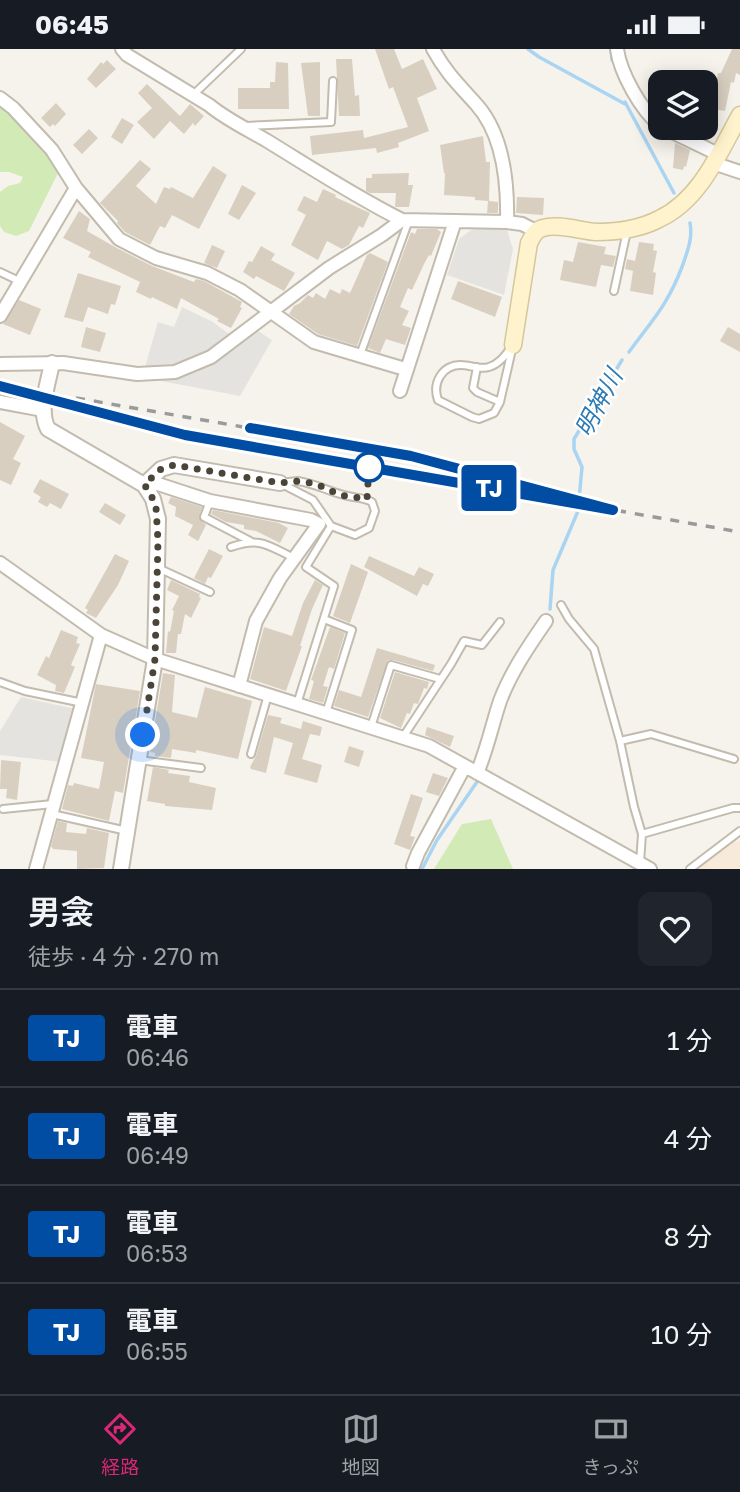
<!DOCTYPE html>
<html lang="ja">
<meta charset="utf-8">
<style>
body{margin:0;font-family:"Golos Text","Noto Sans JP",sans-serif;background:#20242c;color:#f1f3f6;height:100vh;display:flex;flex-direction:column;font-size:26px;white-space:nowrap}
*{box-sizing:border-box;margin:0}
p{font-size:23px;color:#9ea1a6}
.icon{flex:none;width:38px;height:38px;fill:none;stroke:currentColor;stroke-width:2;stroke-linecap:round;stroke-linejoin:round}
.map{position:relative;height:820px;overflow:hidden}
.details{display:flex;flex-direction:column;background:#171b24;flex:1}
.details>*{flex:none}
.badge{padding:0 14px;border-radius:5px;font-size:24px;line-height:46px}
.fabs{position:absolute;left:648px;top:21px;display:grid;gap:14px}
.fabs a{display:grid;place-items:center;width:70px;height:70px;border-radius:14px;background:#171b24;box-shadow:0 4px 18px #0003;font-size:35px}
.you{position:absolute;width:35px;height:35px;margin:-18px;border:5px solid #fff;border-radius:50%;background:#1a73e8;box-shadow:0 0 0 10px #1a73e833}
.map>.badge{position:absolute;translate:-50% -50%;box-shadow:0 0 0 4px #fff}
.round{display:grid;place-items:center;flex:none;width:74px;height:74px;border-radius:14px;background:#20242c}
.headline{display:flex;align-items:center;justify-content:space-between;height:119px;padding:0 28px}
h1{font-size:33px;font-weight:600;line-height:52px}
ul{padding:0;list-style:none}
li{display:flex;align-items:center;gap:21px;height:98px;padding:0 28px;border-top:2px solid #363941}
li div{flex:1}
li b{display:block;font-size:26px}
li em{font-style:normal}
li .badge{min-width:77px;font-weight:700;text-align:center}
.status{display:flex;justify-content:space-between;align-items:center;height:49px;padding:0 35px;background:#171b24;direction:ltr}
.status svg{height:19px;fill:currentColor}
.tab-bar{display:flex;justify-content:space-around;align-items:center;height:98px;border-top:2px solid #363941;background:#171b24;font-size:19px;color:#9ea1a6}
.tab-bar a{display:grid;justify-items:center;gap:4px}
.tab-bar .current{color:#db2777}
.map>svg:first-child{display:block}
.commercial{fill:#f7ead8}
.green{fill:#d2eab5}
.parking{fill:#e5e3e0}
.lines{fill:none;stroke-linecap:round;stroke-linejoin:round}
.stream{stroke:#a9d4f2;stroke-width:3.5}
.building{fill:#d8cfc1}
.service-casing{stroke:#c2bbae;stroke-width:10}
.minor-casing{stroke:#c2bbae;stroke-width:16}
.tertiary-casing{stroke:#c2bbae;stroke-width:18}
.secondary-casing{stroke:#d6c79b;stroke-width:19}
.service{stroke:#fff;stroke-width:6}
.minor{stroke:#fff;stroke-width:12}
.tertiary{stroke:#fff;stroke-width:14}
.secondary{stroke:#fff3cd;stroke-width:16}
.rail{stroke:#9a9a9a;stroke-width:3.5;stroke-dasharray:9 9;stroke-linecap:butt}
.line-casing{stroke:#fff;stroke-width:16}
.line{stroke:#004da3;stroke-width:10}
.walk{stroke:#4b4439;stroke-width:7;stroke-dasharray:0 12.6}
.stop-dot{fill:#fff;stroke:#004da3;stroke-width:3.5}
.labels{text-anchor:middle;stroke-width:5;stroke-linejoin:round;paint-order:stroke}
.water-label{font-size:24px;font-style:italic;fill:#2e7ab2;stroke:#fff}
</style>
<div class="status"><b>06:45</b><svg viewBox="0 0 49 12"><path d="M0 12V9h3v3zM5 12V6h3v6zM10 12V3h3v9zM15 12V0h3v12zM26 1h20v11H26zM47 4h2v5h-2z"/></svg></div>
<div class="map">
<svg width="740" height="820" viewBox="0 0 740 820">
<rect width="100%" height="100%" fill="#f6f3ec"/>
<path class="commercial" d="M 732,792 L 740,793 L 740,820 L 697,820 Z"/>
<path class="green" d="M 0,55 L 34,93 L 47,101 L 58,124 L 29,182 L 16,187 L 4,183 L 0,177 L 0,143 L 8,137 L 20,134 L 23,128 L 9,123 L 0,123 Z
M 491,770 L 513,820 L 434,820 L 462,775 Z"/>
<path class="parking" d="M 481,179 L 507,181 L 513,200 L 504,246 L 447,226 L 459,190 L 471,181 Z
M 182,258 L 213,273 L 229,285 L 201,306 L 181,314 L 145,318 L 158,273 L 174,278 Z
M 255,280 L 272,291 L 240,347 L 161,332 L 161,329 Z
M 21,648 L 75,660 L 62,713 L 0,706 L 0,682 Z"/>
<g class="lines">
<path class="stream" d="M 528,0 L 539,8 L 625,55
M 611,0 L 612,11
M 625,53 L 674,144
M 629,303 C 653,270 667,257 682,218 C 687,203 693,190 690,174
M 550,560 L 553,521 L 578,462 L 582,418 L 574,400 L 574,390 L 622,311
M 422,820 L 437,791 L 479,730"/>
</g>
<path class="building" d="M 375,0 L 394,0 L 402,20 L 423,10 L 437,40 L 417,49 L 429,82 L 398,94 L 399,98 L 377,104 L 376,99 L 312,106 L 310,87 L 363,81 L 364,89 L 408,78 L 393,38 L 389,40 Z
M 732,0 L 740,0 L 740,26 L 736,24 L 734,34 L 731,33 L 725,62 L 709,59 L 713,35 L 716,35 L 718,24 L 721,24 Z
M 336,10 L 352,10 L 355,47 L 359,46 L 360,67 L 339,67 Z
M 107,11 L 116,20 L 96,39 L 87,30 L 101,13 L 103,15 Z
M 276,13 L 288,14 L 289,60 L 238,60 L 238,39 L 270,39 L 270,33 L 275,33 Z
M 320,13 L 320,67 L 308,67 L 301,14 Z
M 147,35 L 180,67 L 190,55 L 204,67 L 195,77 L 193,74 L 184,85 L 170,72 L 154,90 L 137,73 L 152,59 L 138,44 Z
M 56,54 L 66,65 L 55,77 L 53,75 L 50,78 L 41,69 Z
M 122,69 L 134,76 L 122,95 L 111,88 Z
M 89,80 L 98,89 L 82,105 L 73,96 Z
M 483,87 L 486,113 L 490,113 L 489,152 L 498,153 L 498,164 L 487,164 L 488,152 L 475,151 L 475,148 L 444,146 L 445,124 L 444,124 L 440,96 Z
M 675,94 L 690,101 L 686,118 L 684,117 L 683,121 L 673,119 Z
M 140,111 L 151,120 L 136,137 L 156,155 L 164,138 L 170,140 L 171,138 L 193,149 L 213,117 L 227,126 L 199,180 L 172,166 L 165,179 L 160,177 L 150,196 L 125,183 L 117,174 L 118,172 L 100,154 Z
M 409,124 L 408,136 L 413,136 L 409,158 L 395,158 L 396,144 L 370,144 L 366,142 L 366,129 L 372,129 L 372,125 Z
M 242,136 L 256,144 L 239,171 L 228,165 Z
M 323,140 L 336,146 L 335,148 L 370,164 L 363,179 L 359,177 L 349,196 L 342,200 L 327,192 L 318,211 L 291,196 L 306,166 L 297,161 L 304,147 L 317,153 Z
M 517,148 L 544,149 L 543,166 L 516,164 Z
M 79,162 L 90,170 L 87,182 L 115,198 L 152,217 L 194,233 L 196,230 L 204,232 L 242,253 L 240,258 L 242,259 L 231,279 L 217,272 L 219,270 L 181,249 L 177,260 L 152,248 L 151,250 L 136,243 L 140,233 L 88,208 L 91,203 L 63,189 Z
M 417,180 L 437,180 L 441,183 L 431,207 L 429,206 L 424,215 L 412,241 L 408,239 L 400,258 L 409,262 L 402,276 L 411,279 L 405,296 L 386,290 L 380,304 L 373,301 L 368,299 L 411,183 L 415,185 Z
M 578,193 L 606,198 L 604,205 L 616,207 L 613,218 L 601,216 L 596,238 L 560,231 L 564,211 L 573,213 Z
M 639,193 L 654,195 L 653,201 L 657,202 L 653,223 L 656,224 L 653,246 L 630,242 L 633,222 L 625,220 L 627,210 L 635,212 Z
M 212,196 L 225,202 L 217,219 L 204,214 Z
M 261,197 L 275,205 L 271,211 L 295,224 L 284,242 L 256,227 L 254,230 L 243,223 L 249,212 L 252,213 Z
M 370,204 L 388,213 L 357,297 L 318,285 L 289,265 L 294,257 L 300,254 L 308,246 L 313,249 L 316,244 L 325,250 L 330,240 L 340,245 L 342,240 L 350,244 L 367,206 Z
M 78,224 L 121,237 L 115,256 L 111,255 L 108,265 L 88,258 L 83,273 L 64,268 Z
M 458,232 L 502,248 L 495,268 L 451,250 Z
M 19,251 L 41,260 L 30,286 L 3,275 Z
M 86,278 L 106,284 L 100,303 L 81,298 Z
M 728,278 L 740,285 L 740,303 L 720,292 Z
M 0,373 L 25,387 L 13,410 L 21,414 L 11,436 L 0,431 Z
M 40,430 L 69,445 L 61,460 L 50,454 L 47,458 L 38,453 L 41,448 L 33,443 Z
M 171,448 L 202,458 L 199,469 L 206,476 L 198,492 L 188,486 L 193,476 L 175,467 L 176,458 L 168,454 Z
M 105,454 L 126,466 L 120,476 L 99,463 Z
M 213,461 L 279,474 L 288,479 L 280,494 L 256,482 L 244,480 L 244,476 L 226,473 L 211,465 Z
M 209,500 L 223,507 L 211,529 L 208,528 L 205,535 L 194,529 Z
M 115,505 L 129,512 L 118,536 L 96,569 L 86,564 L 88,561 L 85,559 Z
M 369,507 L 414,527 L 419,518 L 434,525 L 428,537 L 423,535 L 417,547 L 364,518 Z
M 351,515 L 368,523 L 350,574 L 333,567 Z
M 171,531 L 200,545 L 199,548 L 201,549 L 191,569 L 185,565 L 181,585 L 178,585 L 176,604 L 166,604 L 168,582 L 170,583 L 174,562 L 172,561 L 179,547 L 167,541 Z
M 315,531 L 323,536 L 312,560 L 300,597 L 302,597 L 286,642 L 250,630 L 264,578 L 292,587 L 303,554 Z
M 330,578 L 345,584 L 334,620 L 329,618 L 323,637 L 328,638 L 323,654 L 309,650 L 314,632 L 311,631 Z
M 61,581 L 78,588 L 76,594 L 80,595 L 71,616 L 75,618 L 64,644 L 55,642 L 56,636 L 37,626 L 46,607 L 49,609 Z
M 377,599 L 435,616 L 433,622 L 393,611 L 388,611 L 368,668 L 334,657 L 339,641 L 361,648 Z
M 395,623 L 429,633 L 427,640 L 424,639 L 418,655 L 414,654 L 410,665 L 407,664 L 401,679 L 380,669 Z
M 163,624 L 175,626 L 172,663 L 197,669 L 205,638 L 252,652 L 238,710 L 196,701 L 196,704 L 172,700 L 171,709 L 155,707 L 155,704 L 150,703 Z
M 96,635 L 140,642 L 123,744 L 115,742 L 109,772 L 62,760 L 68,736 L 73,737 L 74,734 L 99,740 L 104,713 L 81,709 Z
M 268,666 L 282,669 L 280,674 L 301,680 L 303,672 L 322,678 L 320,687 L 310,685 L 302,710 L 322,716 L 317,734 L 284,725 L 293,694 L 274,688 L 266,724 L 251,720 L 250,718 L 256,707 Z
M 427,678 L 454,687 L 450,698 L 425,686 Z
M 349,697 L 364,702 L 359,718 L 344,713 Z
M 1,711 L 21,713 L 17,751 L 6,749 L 7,740 L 0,740 Z
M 153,718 L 169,721 L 168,724 L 190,727 L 189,733 L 216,739 L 212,761 L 165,757 L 165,755 L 147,752 Z
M 433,724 L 448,729 L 439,747 L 426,743 Z
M 411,745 L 423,749 L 410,787 L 415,788 L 410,801 L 394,795 Z
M 58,772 L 67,774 L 66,783 L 86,785 L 87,779 L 109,784 L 104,819 L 77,820 L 77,802 L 53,800 L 51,797 Z"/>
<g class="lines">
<defs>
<path id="service" d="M 193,46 L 241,0
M 246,77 L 331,73 L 333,32
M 0,223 L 19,232
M 614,242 L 627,182
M 513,296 L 500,353 L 494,364 L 479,370 L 472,368 L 438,351 C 432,334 442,316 461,316 C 470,316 480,321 489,318 C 500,315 506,305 513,296 Z
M 360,306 L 409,171
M 477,318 L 473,339 L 477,343 L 500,353
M 298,432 C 317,435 327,442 344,446 C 353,449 363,448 372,453 L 375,462 L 369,479 L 355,486 L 331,477 L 313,451 L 280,434 Z
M 210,452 L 204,468 L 250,492
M 231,498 C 261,488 267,496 294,509
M 158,519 L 210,543
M 561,556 L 569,570 L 594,600 L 620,692
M 324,570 L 352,581 L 326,664
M 0,633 L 25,642 L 83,654
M 297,655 L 334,537 L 306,518 L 331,477
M 371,678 L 391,616 L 440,630
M 403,688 L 451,615 L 464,592 L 482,596 L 500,573
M 251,705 L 268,646
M 139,711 L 201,719
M 3,760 L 53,755
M 52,765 L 127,782
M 642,785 L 733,759 L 740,759
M 640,814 L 642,785 L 634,758 L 620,692 L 651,685 L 734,710
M 690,820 L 740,782"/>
<path id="minor" d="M 122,0 L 127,6 L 209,56 C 227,71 249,81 269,93 C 313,120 356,148 402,171
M 433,0 C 446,24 459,36 476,55 C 504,86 508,134 507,173
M 617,0 C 620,23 641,62 660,76
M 0,49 L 13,59 L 52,101 L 76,139 L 119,190 L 156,209 L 207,224 L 240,241 L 314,293 L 405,320
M 664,79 L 718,105
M 713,114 L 740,123
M 0,267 L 76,139
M 0,315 L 63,314 L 137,325 L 175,323 L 211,308 L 329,219 L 382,186 L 402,171 L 507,173 L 522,175 L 536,182
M 400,342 L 455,172
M 0,353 L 43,361
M 144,436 L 158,435 L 210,452 L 311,471 L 319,475 L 280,529 L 256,572 L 239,637
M 0,514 L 101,586 L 155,610 L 429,697 L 650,820
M 477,724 C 487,701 492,676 500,652 C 511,623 528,598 546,572
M 413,817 L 418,804 L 465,717
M 36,820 L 101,586"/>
<path id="tertiary" d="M 52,314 C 48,335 38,361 48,380 L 144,436 L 153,450 L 158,470 L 155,610 L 121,820
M 144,436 L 161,420 L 174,416 L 280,434"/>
<path id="secondary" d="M 513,296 L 529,194 C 533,187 535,181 543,179 C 558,174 580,182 596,183 C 617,183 640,180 659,170 C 700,151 719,104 740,66"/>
</defs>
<use href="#service" class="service-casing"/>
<use href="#minor" class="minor-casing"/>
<use href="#tertiary" class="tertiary-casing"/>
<use href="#secondary" class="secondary-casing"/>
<use href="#service" class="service"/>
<use href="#minor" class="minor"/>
<use href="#tertiary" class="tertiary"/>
<use href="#secondary" class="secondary"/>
<path class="rail" d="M 0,337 L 185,386 L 740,483
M 76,349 L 411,407 L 515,435"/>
</g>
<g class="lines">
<defs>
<path id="line" d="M 0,337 L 185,386 L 613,461 L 411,407 L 250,379"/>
</defs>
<use href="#line" class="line-casing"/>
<use href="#line" class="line"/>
<path class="walk" d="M 143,686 L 155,610 L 158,492 L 156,458 L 149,441 L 144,436 L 161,420 L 174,416 L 280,434 L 298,432 L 316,435 L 340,446 L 367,450 L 369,418"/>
</g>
<circle class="stop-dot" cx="369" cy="418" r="14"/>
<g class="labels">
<g class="water-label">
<text transform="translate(599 354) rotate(-62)" y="8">明神川</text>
</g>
</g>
</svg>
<div class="fabs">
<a><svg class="icon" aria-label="layers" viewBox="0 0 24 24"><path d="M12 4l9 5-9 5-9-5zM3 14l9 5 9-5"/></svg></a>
</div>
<div class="you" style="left:143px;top:686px"></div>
<b class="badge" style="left:489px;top:439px;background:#004da3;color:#fff">TJ</b>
</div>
<section class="details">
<div class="headline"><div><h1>男衾</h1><p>徒歩 · 4 分 · 270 m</p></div><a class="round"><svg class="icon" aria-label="heart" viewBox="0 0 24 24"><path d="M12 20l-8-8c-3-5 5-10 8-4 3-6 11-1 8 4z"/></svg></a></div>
<ul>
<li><span class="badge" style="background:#004da3;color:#fff">TJ</span><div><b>電車</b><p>06:46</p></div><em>1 分</em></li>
<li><span class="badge" style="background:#004da3;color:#fff">TJ</span><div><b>電車</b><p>06:49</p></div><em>4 分</em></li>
<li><span class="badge" style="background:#004da3;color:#fff">TJ</span><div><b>電車</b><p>06:53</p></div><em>8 分</em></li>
<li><span class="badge" style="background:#004da3;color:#fff">TJ</span><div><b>電車</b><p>06:55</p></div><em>10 分</em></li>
</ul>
</section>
<nav class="tab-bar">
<a class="current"><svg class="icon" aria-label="directions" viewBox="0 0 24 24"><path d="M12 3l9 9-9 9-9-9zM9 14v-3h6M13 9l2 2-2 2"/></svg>経路</a>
<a><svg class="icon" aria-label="map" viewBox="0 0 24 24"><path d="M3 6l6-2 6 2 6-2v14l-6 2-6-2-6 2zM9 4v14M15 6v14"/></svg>地図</a>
<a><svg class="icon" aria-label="tickets" viewBox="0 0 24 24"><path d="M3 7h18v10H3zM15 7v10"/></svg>きっぷ</a>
</nav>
